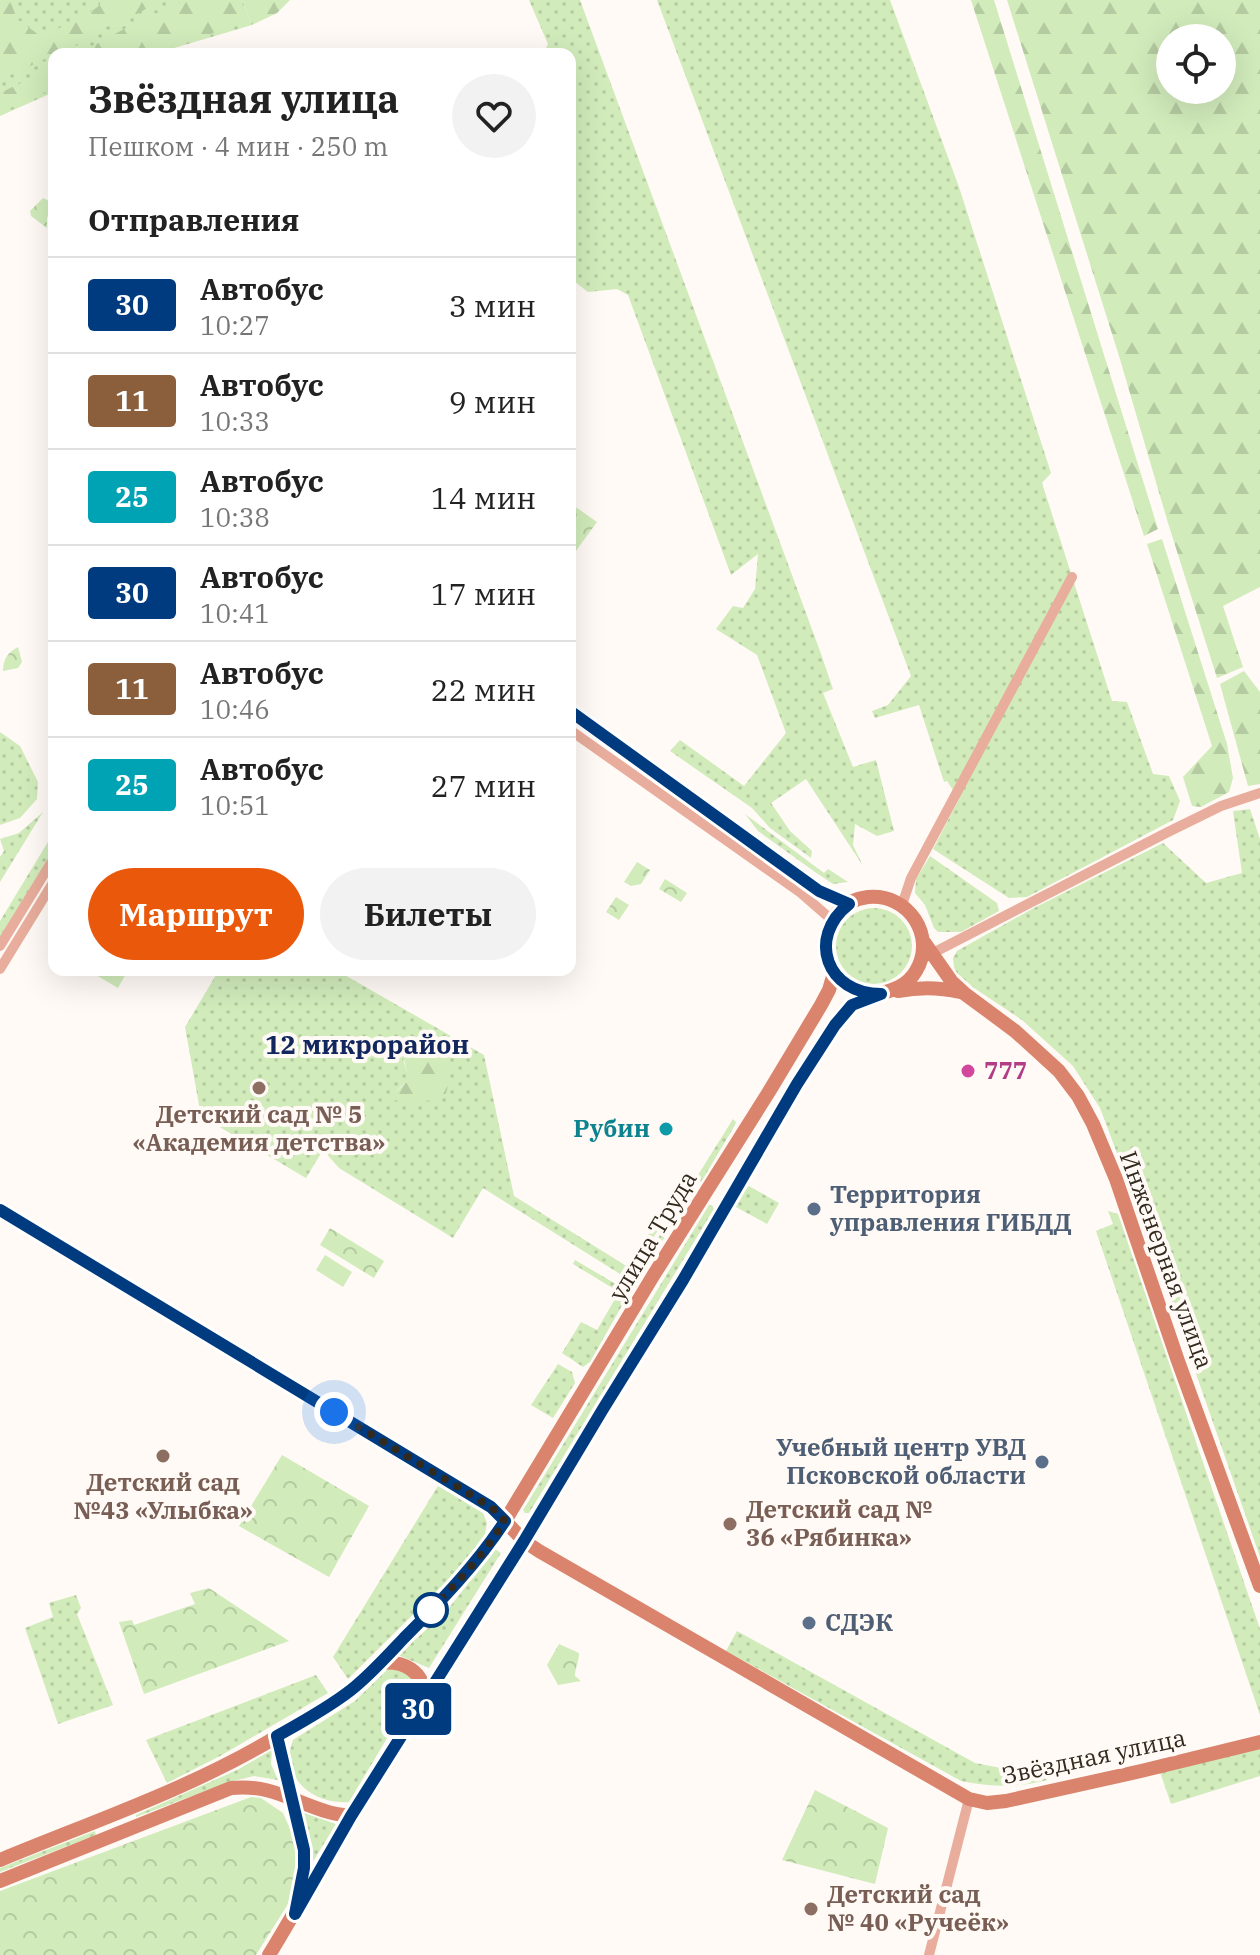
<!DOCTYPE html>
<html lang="ru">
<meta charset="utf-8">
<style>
body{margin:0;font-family:"IBM Plex Serif",serif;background:#f2f2f2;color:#222;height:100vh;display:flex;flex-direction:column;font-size:30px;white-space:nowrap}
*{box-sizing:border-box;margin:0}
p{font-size:26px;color:#767676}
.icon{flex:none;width:44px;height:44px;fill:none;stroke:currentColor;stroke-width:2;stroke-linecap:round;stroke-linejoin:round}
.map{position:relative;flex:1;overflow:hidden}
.details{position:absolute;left:48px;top:48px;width:528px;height:928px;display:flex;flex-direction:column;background:#fff;border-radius:16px;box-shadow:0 8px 32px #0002}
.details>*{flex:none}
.badge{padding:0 16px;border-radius:6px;font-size:28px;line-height:52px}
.controls{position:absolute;left:1156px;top:24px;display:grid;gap:16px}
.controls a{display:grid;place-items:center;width:80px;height:80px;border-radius:50%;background:#fff;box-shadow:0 8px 32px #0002;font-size:40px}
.you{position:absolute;width:40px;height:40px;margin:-20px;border:6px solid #fff;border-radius:50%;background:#1a73e8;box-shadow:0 0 0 12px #1a73e833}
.map>.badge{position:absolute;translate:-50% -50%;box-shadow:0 0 0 4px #fff}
h2{padding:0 40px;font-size:30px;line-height:72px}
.round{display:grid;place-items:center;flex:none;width:84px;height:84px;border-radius:42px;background:#f2f2f2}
.overview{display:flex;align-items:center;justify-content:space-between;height:136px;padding:0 40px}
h1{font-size:38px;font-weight:800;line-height:60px}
.cta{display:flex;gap:16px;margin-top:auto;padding:16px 40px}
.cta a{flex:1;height:92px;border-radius:48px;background:#ea580c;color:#fff;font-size:32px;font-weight:800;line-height:92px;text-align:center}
.cta a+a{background:#f2f2f2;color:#222}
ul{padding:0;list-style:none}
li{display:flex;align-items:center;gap:24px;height:96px;padding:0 40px;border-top:2px solid #e0e0e0}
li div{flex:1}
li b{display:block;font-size:30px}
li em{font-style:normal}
li .badge{min-width:88px;font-weight:700;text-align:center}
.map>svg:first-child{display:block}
.grass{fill:url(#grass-dots);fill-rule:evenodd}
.forest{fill:url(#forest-firs);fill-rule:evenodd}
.park{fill:url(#park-crowns)}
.pitch{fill:#d1ebbb}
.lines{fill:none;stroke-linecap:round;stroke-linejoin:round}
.street{stroke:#e8ad9c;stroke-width:10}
.secondary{stroke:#da846d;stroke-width:14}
.line-casing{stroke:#fff;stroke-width:18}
.line{stroke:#003b80;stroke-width:12}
.walk{stroke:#322a1f;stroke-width:8;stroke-dasharray:0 14.4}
.hotel-dot{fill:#d1479c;stroke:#fffaf5;stroke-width:3}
.education-dot{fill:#8d6e63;stroke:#fffaf5;stroke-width:3}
.culture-dot{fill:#0f9aa8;stroke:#fffaf5;stroke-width:3}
.service-dot{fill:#5c6f8a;stroke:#fffaf5;stroke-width:3}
.stop-dot{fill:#fff;stroke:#003b80;stroke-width:4}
.labels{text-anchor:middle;stroke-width:8;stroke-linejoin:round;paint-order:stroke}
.hotel-label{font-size:24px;font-weight:bold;fill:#b23c85;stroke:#fffaf5;text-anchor:start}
.education-label{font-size:24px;font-weight:bold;fill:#785e54;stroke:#fffaf5}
.culture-label{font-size:24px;font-weight:bold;fill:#0d838f;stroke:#fffaf5;text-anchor:end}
.service-label{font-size:24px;font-weight:bold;fill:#4e5e75;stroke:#fffaf5;text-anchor:start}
.street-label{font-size:24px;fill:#322a1f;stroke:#fffaf5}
.neighbourhood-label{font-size:26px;font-weight:bold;fill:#11275d;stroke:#fffaf5}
</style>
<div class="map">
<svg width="1260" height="1955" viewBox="0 0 1260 1955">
<defs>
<pattern id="grass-dots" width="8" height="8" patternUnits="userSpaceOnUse" patternTransform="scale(2)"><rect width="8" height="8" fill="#d1ebbb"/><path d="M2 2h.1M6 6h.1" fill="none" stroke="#b4caa0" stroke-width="1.8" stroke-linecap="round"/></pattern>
<pattern id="forest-firs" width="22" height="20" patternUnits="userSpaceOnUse" patternTransform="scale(2)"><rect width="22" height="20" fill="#d1ebbb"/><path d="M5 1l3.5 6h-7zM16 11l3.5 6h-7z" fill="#b4caa0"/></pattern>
<pattern id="park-crowns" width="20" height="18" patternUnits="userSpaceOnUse" patternTransform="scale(2)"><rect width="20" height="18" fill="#d1ebbb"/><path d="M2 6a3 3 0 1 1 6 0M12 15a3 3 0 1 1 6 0" fill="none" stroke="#b4caa0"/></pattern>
</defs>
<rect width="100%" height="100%" fill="#fffaf5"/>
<path class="grass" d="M 0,0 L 242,0 L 252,25 L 154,54 L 54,54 L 54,92 L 0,116 Z
M 529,0 L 580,0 L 820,651 L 833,689 L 823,693 L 853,767 L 876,760 L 894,831 L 877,836 L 855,824 L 853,845 L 863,866 L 806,779 L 771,803 L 790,831 L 812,851 L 811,858 L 770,828 L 752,808 L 670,751 L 680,740 L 744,786 L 786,733 L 757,655 L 716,629 L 733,606 L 743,608 L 755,589 L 758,554 L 731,575 L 628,295 L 617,289 L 588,292 L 570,278 L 570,54 L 543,54 L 548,44 Z
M 657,0 L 890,0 L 959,187 L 1051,473 L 1042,483 L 1112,701 L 1127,702 L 1153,774 L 1169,776 L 1180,801 L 1173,820 L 1027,897 L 1009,898 L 933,849 L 959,799 L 947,781 L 944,782 L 919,705 L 875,718 L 872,711 L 888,705 L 911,676 Z
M 0,732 L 20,746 L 38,782 L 37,799 L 20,818 L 0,825 Z
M 1250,809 L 1260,839 L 1260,1557 L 1144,1225 L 1100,1108 L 1073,1066 L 1022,1020 L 974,988 L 957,973 L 954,967 L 953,958 L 957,951 L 1032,909 L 1163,843 L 1206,883 L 1242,873 L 1233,811 Z
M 43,812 L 0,882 L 0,857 L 4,851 L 0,839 L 19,833 Z
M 745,814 L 824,873 L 828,869 L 848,882 L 833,884 L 815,872 L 758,831 Z
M 54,832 L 54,849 L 0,938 L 0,921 Z
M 930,856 L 997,903 L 999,911 L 961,932 L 938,932 L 934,928 L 925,905 L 915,893 L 916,879 Z
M836 946a38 38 0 1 1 76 0a38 38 0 1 1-76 0Z
M 219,970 L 336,970 L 484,1055 L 514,1196 L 628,1267 L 628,1279 L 483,1188 L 453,1238 L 339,1168 L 323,1150 L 306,1178 L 201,1116 L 185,1027 ZM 429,1052 L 439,1058 L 394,1093 L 407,1081 L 407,1072 L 403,1060 Z
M 733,1119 L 736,1122 L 735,1125 L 703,1179 L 698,1184 L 693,1183 Z
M 747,1185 L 779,1203 L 767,1224 L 734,1206 Z
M 683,1197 L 687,1199 L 686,1202 L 653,1256 L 648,1261 L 644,1261 Z
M 709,1205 L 712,1205 L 714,1209 L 529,1513 L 525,1513 L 523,1510 L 525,1507 Z
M 1108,1211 L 1118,1214 L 1260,1629 L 1260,1715 L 1096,1231 L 1113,1224 Z
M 657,1220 L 662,1223 L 641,1259 L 638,1255 L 638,1252 Z
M 575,1260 L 626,1290 L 628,1295 L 590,1362 L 583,1367 L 562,1353 L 581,1322 L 597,1330 L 619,1292 L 573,1264 Z
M 558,1364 L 572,1372 L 575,1383 L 553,1418 L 531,1405 Z
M 438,1486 L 483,1513 L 487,1523 L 485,1534 L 462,1566 L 348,1679 L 333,1657 Z
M 495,1549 L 501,1553 L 429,1668 L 398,1655 L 445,1613 Z
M 76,1595 L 81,1608 L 77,1614 L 113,1705 L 58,1724 L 25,1628 L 53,1617 L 49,1603 Z
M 737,1631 L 975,1763 L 1027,1773 L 1046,1772 L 1047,1780 C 1017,1788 991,1787 961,1781 L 726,1651 Z
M 388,1669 C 406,1668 408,1673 418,1686 L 349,1802 C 313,1805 279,1777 293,1740 L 355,1701 Z
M 316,1675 L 328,1693 L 222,1755 L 167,1783 L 146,1740 Z
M 1260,1748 L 1260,1776 L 1171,1804 L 1160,1772 Z
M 272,1750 L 271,1764 L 278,1780 L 254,1776 L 229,1782 L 136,1817 L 136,1815 L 237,1770 Z
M 301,1812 L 336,1824 L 312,1863 L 309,1835 Z
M 95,1831 L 96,1835 L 0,1872 L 0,1868 Z"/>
<path class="forest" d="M 0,0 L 10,0 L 17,19 L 39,35 C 60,29 83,19 100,5 L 100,0 L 161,0 L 132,17 L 109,24 L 74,46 L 3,78 L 0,78 Z
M 185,0 L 239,0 L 248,22 L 147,54 L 78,54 L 137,22 Z
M 242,0 L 290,0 L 277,13 L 252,25 Z
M 971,0 L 994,0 L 1158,529 L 1144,536 Z
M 1007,0 L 1260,0 L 1260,587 L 1223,606 L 1243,667 L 1217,678 L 1168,523 L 1119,356 ZM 1222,38 L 1222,90 L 1170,90 L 1170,38 Z
M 54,67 L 54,88 L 0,113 L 0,93 Z
M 1162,539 L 1227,744 L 1233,778 L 1229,792 L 1201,807 L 1192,806 L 1183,777 L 1212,746 L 1147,544 Z
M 1244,671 L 1260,692 L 1260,784 L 1248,786 L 1220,684 Z
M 417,1038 L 429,1052 L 439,1058 L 448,1067 C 448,1078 450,1091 442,1099 L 407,1103 L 394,1100 L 392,1096 L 407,1081 L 407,1072 L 402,1052 L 409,1041 Z"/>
<path class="park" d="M 43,198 L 54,203 L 47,218 L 47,228 L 31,216 L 30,211 Z
M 570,503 L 597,522 L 570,559 Z
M 18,647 L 22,662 L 18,668 L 3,671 C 3,659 8,652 18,647 Z
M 637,862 L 650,870 L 641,884 L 631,886 L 624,882 Z
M 665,879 L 687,893 L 681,902 L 659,889 Z
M 616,897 L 629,905 L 619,920 L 606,912 Z
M 100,970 L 128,970 L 118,988 L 96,975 Z
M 330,1228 L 384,1261 L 374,1278 L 320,1245 Z
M 282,1455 L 369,1506 L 329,1577 L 239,1526 Z
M 209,1588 L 289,1641 L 144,1694 L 119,1622 L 132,1620 L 134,1625 L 195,1604 L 190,1593 Z
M 559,1644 L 579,1653 C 579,1661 575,1668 575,1676 L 581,1681 L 558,1685 L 547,1665 Z
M 815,1790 L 888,1828 L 875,1884 L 782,1860 Z
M 251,1797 L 261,1798 L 283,1813 L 296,1842 L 298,1862 L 293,1896 L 256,1955 L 0,1955 L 0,1891 Z"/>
<path class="pitch" d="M 325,1255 L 352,1272 L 343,1287 L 316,1270 Z"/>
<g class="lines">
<path class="street" d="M 570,711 L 819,891 L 849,904
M 570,730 L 801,893 L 833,921
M 902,905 L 911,878 L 1072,577
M 0,946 L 54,858
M 931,954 L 1168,832 L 1221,806 L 1260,793
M 0,969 L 54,881
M 0,1209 L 491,1507 L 505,1521
M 929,1955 L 969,1799"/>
<path class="secondary" d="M 924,942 L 952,982 L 965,994 L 1015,1031 L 1059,1071 L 1078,1096 L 1093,1124 L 1116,1179 L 1178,1361 L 1260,1586
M 898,991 C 920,987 938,987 960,992
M 505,1521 L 524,1541 L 539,1551 L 969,1799 L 987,1803 L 1006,1801 L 1141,1771 L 1260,1742
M 380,1663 C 403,1660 424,1671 425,1697
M 277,1736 L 304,1850 L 304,1868 L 298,1900
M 0,1860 C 94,1821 190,1789 278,1736 C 302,1722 327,1708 350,1691 C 380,1668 406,1637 432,1610 C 458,1582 484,1553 505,1521 L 653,1276 L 770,1090 L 821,1005 L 829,990 L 834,973
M 0,1881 L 231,1788 C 269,1784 290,1800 325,1811 C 333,1814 342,1815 351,1816
M 269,1955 C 297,1909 323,1862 350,1816 C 407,1722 467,1631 526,1539 C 552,1498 575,1455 600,1413 C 627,1369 655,1327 681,1283 C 722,1217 758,1147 799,1081 C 810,1064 838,1013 853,1004 C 874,991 902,995 916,971 C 937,936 908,893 868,897 C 810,904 809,993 881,994"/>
</g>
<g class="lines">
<defs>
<path id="line" d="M 0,1210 L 491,1507 L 505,1521 C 477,1564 440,1602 404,1638 C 387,1656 370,1675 351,1690 C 328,1708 302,1722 277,1736 L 304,1850 L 304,1868 L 295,1914 L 351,1816 L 524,1541 L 603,1409 L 683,1280 L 797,1084 L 835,1025 L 852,1005 L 881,994 C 827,994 806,938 849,904 L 819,891 L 570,711"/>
</defs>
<use href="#line" class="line-casing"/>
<use href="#line" class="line"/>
<path class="walk" d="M 334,1412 L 491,1507 L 505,1521 C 484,1554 457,1583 430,1611 L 431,1610"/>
</g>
<circle class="hotel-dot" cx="968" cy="1071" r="8"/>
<g class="education-dot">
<circle cx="259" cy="1088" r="8"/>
<circle cx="163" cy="1456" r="8"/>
<circle cx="730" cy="1524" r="8"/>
<circle cx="811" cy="1909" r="8"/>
</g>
<circle class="culture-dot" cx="666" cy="1129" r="8"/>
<g class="service-dot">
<circle cx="814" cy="1209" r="8"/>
<circle cx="1042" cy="1462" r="8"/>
<circle cx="809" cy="1623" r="8"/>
</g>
<circle class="stop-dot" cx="431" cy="1610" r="16"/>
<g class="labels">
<g class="hotel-label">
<text x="984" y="1079">777</text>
</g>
<g class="education-label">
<text x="259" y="1123">Детский сад № 5<tspan x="259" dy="28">«Академия детства»</tspan></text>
<text x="163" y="1491">Детский сад<tspan x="163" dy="28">№43 «Улыбка»</tspan></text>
<text x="746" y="1518" text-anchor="start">Детский сад №<tspan x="746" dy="28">36 «Рябинка»</tspan></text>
<text x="827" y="1903" text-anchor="start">Детский сад<tspan x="827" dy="28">№ 40 «Ручеёк»</tspan></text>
</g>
<g class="culture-label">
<text x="650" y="1137">Рубин</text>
</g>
<g class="service-label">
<text x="830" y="1203">Территория<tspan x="830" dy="28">управления ГИБДД</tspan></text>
<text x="1026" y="1456" text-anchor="end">Учебный центр УВД<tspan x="1026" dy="28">Псковской области</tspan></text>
<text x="825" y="1631">СДЭК</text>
</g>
<g class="street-label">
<text transform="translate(653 1236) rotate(-59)" y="8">улица Труда</text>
<text transform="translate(1166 1260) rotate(70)" y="8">Инженерная улица</text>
<text transform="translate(1094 1757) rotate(-12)" y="8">Звёздная улица</text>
</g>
<g class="neighbourhood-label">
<text x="367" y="1054">12 микрорайон</text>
</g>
</g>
</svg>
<div class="controls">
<a><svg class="icon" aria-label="locate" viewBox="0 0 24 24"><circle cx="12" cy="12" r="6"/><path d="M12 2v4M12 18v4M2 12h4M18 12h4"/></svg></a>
</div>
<div class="you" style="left:334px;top:1412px"></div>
<b class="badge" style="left:418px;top:1709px;background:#003b80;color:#fff">30</b>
<section class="details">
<div class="overview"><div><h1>Звёздная улица</h1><p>Пешком · 4 мин · 250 m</p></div><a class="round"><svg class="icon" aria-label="heart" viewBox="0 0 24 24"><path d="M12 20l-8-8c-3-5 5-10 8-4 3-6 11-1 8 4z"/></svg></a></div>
<h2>Отправления</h2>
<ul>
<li><span class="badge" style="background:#003b80;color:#fff">30</span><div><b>Автобус</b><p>10:27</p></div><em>3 мин</em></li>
<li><span class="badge" style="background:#8b5e3c;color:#fff">11</span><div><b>Автобус</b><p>10:33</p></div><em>9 мин</em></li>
<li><span class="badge" style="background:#00a3b4;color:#fff">25</span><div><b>Автобус</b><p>10:38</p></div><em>14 мин</em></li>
<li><span class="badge" style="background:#003b80;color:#fff">30</span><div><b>Автобус</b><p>10:41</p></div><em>17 мин</em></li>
<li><span class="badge" style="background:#8b5e3c;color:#fff">11</span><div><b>Автобус</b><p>10:46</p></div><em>22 мин</em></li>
<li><span class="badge" style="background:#00a3b4;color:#fff">25</span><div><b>Автобус</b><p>10:51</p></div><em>27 мин</em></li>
</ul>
<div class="cta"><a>Маршрут</a><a>Билеты</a></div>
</section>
</div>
